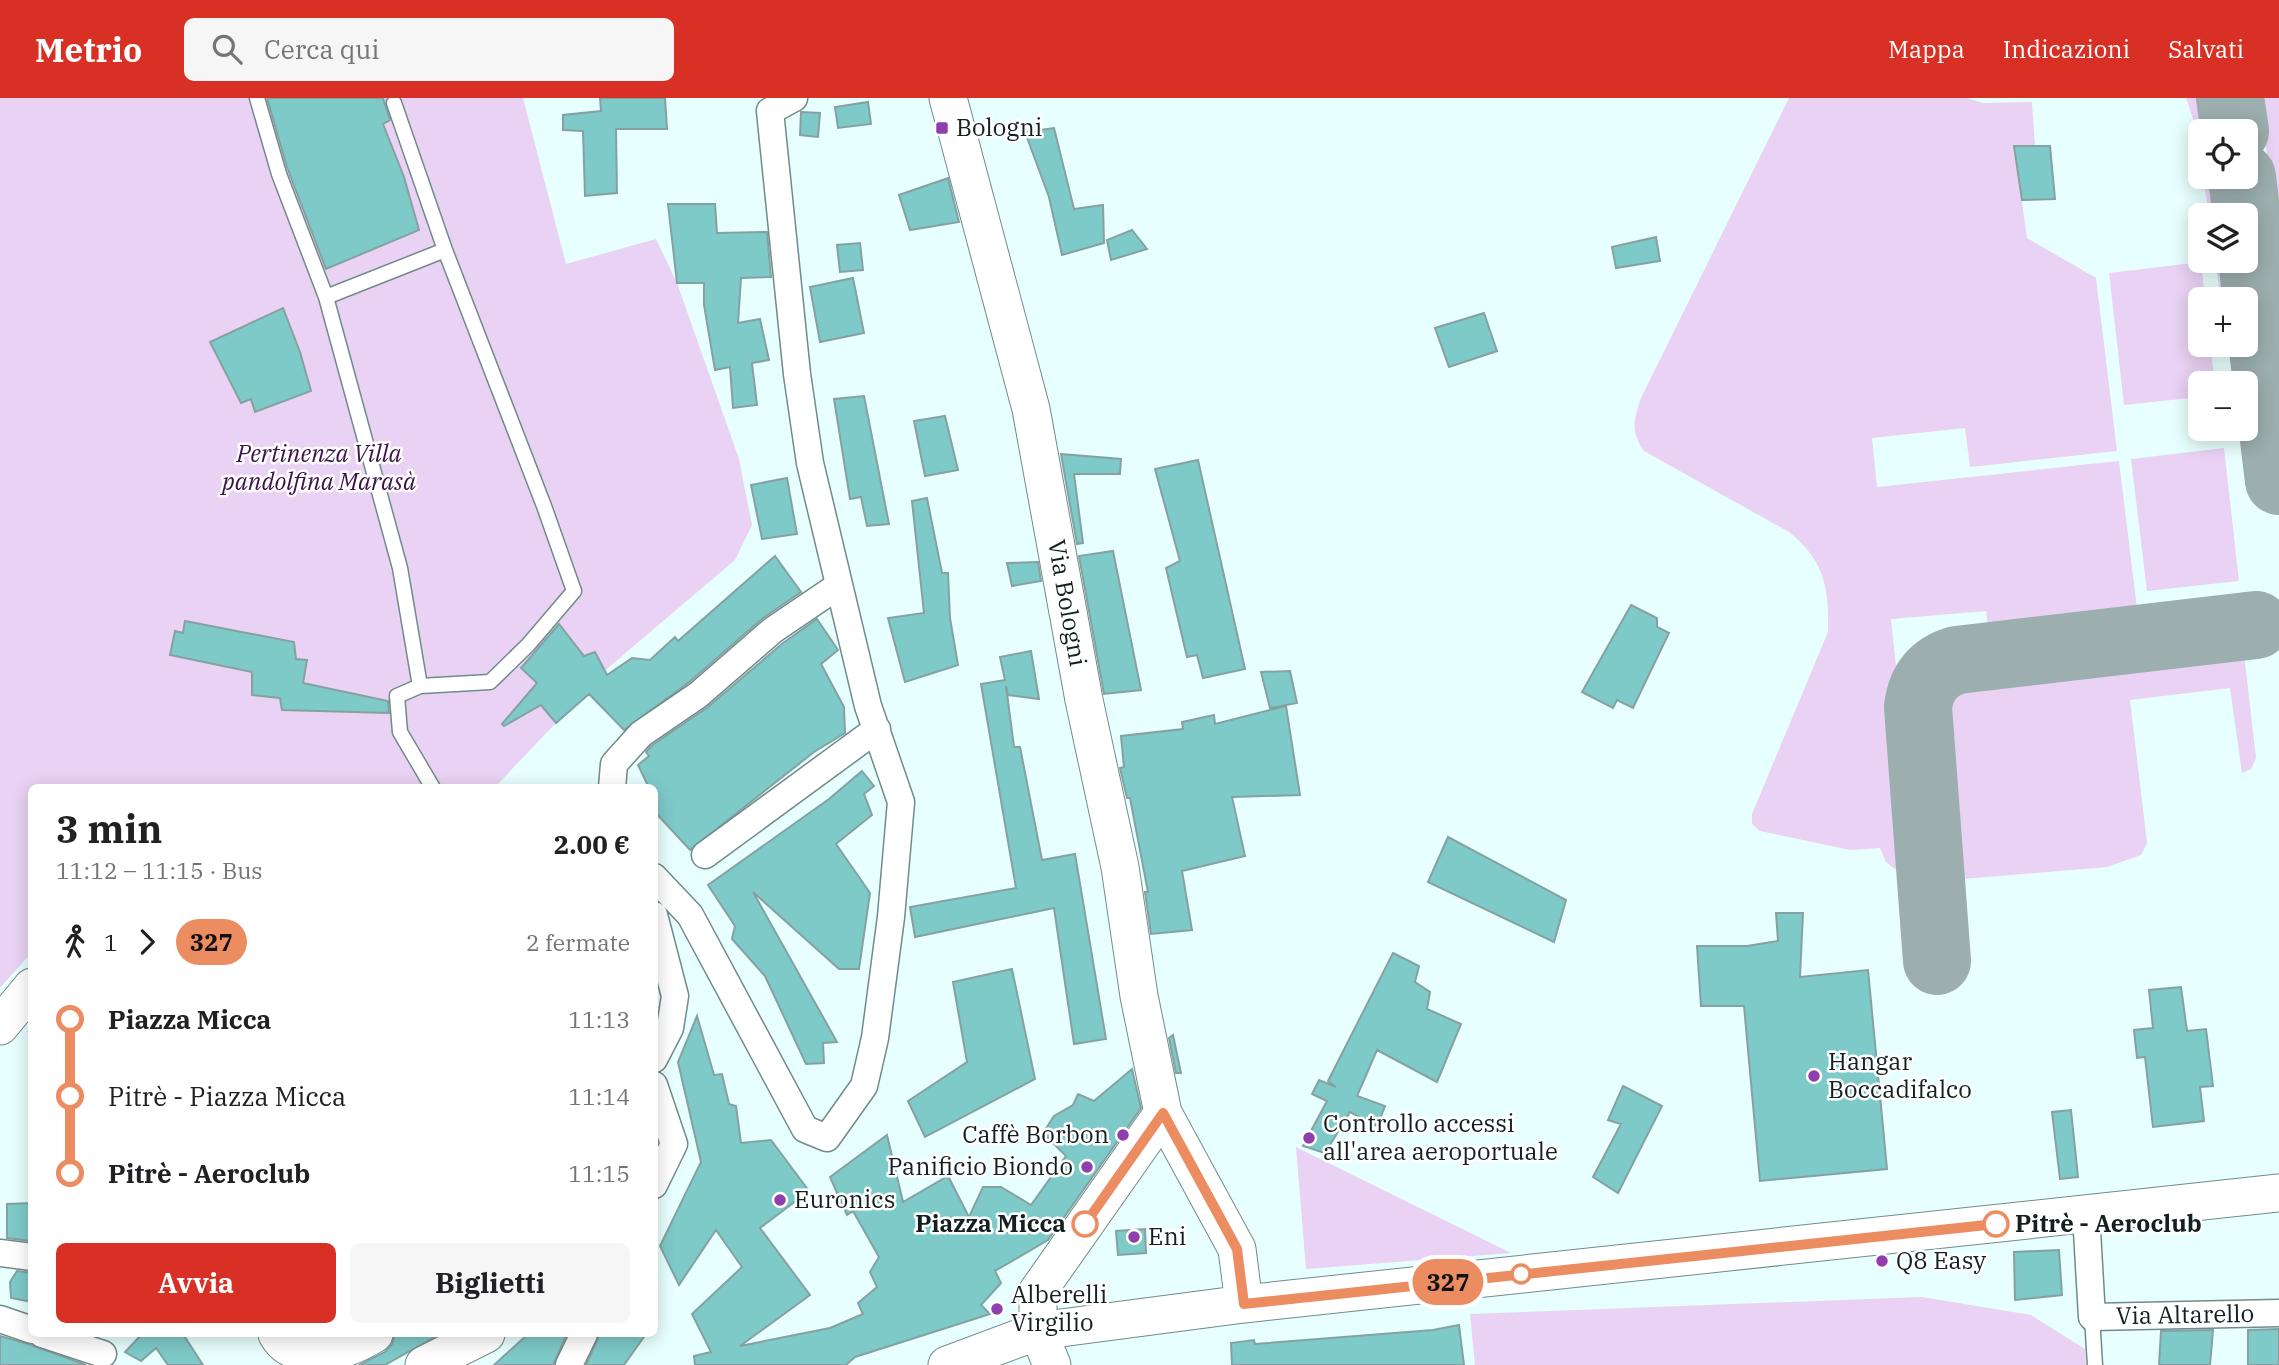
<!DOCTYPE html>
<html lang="it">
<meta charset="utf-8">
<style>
body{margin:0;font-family:"IBM Plex Serif",serif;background:#f6f6f6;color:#202124;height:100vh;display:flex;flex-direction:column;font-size:26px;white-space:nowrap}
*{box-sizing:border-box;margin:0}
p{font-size:23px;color:#757577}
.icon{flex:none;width:38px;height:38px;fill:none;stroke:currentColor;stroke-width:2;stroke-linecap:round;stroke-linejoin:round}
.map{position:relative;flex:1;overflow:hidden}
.sheet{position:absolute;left:28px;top:686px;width:630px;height:553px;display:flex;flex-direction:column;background:#fff;border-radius:10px;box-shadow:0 4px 18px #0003}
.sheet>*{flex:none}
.badge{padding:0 14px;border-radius:23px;font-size:24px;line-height:46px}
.fabs{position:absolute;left:2188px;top:21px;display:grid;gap:14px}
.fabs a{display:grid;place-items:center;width:70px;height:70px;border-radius:10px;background:#fff;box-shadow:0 4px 18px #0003;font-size:35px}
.map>.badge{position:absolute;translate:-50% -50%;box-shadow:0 0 0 4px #fff}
.legs{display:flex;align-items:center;gap:10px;height:77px;padding:0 28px;font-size:23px}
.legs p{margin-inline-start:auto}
.headline{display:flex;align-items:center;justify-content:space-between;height:119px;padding:0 28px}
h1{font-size:38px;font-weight:700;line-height:52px}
.cta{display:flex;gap:14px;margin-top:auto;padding:14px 28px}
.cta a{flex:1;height:80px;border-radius:10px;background:#d93025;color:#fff;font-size:28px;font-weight:700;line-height:80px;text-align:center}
.cta a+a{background:#f6f6f6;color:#202124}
ul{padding:0 28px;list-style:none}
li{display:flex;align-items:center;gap:24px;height:77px;font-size:26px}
li i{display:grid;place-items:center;width:10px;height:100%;margin:0 9px;background:currentColor}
li i::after{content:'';width:18px;height:18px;margin:-9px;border:5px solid;border-radius:50%;background:#fff}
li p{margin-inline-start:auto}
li:first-child i{background:linear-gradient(#0000 50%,currentColor 0)}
li:last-child i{background:linear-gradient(currentColor 50%,#0000 0)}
header{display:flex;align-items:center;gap:42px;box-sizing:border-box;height:98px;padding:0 35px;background:#d93025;color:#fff}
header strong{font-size:33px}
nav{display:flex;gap:38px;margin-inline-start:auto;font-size:24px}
.search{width:490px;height:63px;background:#f6f6f6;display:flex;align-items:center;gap:18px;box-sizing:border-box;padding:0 24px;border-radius:10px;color:#757577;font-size:26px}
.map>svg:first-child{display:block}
.green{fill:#e9d2f3}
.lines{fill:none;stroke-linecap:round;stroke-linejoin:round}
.taxiway{stroke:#9caeae;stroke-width:68}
.building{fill:#7ecac9;stroke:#85a1a1;stroke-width:2}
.lane-casing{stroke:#708b8a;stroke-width:17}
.street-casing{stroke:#708b8a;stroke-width:29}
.secondary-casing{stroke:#708b8a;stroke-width:39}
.lane{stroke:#fff;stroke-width:14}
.street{stroke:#fff;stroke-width:26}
.secondary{stroke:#fff;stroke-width:37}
.line-1-casing{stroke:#fff;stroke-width:16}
.line-1{stroke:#ec8c61;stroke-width:10}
.poi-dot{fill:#8f3ead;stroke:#fff;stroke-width:2.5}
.stop-1-dot{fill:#fff;stroke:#ec8c61;stroke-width:3.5}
.labels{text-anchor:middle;stroke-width:5;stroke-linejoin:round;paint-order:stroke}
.poi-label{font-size:24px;fill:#141f1f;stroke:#fff;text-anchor:start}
.park-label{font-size:24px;font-style:italic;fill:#3c124b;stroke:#fff}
.street-label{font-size:24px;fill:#141f1f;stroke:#fff}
.stop-label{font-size:24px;font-weight:bold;fill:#141f1f;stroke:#fff;text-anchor:end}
</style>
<header>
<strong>Metrio</strong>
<div class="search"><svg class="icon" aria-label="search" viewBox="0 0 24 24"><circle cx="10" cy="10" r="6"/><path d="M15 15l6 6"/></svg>Cerca qui</div>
<nav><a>Mappa</a><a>Indicazioni</a><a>Salvati</a></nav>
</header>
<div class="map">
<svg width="2279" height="1267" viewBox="0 0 2279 1267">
<rect width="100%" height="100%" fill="#e7fffe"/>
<path class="green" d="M 0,0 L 523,0 L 566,166 L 656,141 L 677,185 L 739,361 L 752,427 L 735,462 L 609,569 L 495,689 L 32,690 L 31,855 L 0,890 Z
M 1789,0 L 1967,0 L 1983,5 L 2032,4 L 2035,48 L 2014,49 L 2027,140 L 2096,180 L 2117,353 L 1970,369 L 1965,330 L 1872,340 L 1877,389 L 2119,363 L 2139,527 L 1990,545 L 1986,513 L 1891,521 L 1916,761 L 1913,777 L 1905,779 L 1886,764 L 1880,750 L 1850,752 L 1760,733 L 1752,726 L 1752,716 L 1828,534 C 1829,490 1825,463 1789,434 L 1644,353 C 1630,333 1634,322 1641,300 Z
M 2186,0 L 2217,0 L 2222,33 L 2200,33 L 2200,56 L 2196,29 Z
M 2260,0 L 2279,0 L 2279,142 L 2276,128 Z
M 2203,79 L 2227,79 L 2230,117 L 2209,117 Z
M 2215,163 L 2234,163 L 2238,201 L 2221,201 Z
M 2201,164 L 2205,201 L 2200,201 L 2200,247 L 2210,247 L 2215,285 L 2200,285 L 2200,299 L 2124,307 L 2109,175 Z
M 2224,350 L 2239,483 L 2147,493 L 2131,361 Z
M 2242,538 L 2256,660 L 2251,671 L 2242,675 L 2230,590 L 2130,602 L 2147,745 L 2141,757 L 2107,769 L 1950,782 L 1936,772 L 1923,620 L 1927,602 L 1935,587 L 1951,576 L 1989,567 Z
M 1296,1049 L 1511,1155 L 1306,1171 Z
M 1922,1199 L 2031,1217 L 2085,1251 L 2086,1267 L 1475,1267 L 1470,1216 Z"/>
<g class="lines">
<path class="taxiway" d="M 2230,0 L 2235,33
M 2242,79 L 2279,383
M 1937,863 L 1918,609 C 1921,585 1933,569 1957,562 L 2256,527"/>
</g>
<path class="building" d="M 267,0 L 383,0 L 390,22 L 383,26 L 404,79 L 419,132 L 326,171 L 287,69 Z
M 600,0 L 665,0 L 667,31 L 616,31 L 617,95 L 585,98 L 583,33 L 563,32 L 563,17 L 601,13 Z
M 868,4 L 871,26 L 838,30 L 835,9 Z
M 801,14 L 820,15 L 818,39 L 800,37 Z
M 1054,30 L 1074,111 L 1103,107 L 1104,145 L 1062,157 L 1049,99 L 1025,34 Z
M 2014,48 L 2050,48 L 2055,101 L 2022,102 Z
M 948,80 L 959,124 L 910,132 L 899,97 Z
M 668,106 L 715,106 L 717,135 L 767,134 L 771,179 L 741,180 L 738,225 L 760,221 L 769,262 L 752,265 L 757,307 L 733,310 L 730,269 L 715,272 L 704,207 L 704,185 L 677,185 Z
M 1132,132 L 1147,151 L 1111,162 L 1107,142 Z
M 1656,139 L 1660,163 L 1616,170 L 1612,149 Z
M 860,145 L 863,172 L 840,174 L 837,147 Z
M 853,180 L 864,235 L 820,244 L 810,189 Z
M 283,210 L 300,254 L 311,293 L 255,314 L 251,301 L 241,305 L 210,244 Z
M 1484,215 L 1497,253 L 1449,269 L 1435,230 Z
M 864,298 L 889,426 L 867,428 L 861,399 L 850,401 L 834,301 Z
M 945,318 L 958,372 L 925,378 L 914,323 Z
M 1061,356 L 1121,361 L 1120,376 L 1074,376 L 1083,445 L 1077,446 Z
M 1198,362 L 1245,571 L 1203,580 L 1197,557 L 1187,559 L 1166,470 L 1180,463 L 1155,371 Z
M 787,380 L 797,436 L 762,441 L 751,387 Z
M 927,400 L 942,475 L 948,475 L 950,520 L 958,567 L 905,584 L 888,520 L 924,515 L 912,403 Z
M 1113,453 L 1141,592 L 1104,596 L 1079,458 Z
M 775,458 L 801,494 L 763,520 L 688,585 L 624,632 L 589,596 L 556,625 L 541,607 L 504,628 L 502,626 L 537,585 L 521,570 L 559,526 L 584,558 L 595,554 L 607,577 L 632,560 L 650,562 L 675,539 L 678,543 Z
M 1038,464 L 1041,483 L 1012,488 L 1007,465 Z
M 1631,507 L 1657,520 L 1657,529 L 1669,535 L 1633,610 L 1617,602 L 1613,610 L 1582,594 Z
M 817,521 L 838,552 L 821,566 L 844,609 L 845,635 L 814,654 L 690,752 L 654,713 L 654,690 L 649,690 L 638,667 L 649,658 L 646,654 L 651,648 L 708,609 L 783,545 Z
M 185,523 L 294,544 L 296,561 L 307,562 L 303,585 L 388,603 L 389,615 L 282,612 L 280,600 L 252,597 L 252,574 L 170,557 L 175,533 L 183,535 Z
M 1031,553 L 1039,601 L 1008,597 L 1006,588 L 1014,649 L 1020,649 L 1042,762 L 1075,756 L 1106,941 L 1074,946 L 1054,810 L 915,839 L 910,809 L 1016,790 L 981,586 L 1005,582 L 1000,559 Z
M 1290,573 L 1297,605 L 1270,610 L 1261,574 Z
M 1286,608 L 1300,697 L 1232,699 L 1245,758 L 1182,773 L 1192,832 L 1151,836 L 1145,794 L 1148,794 L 1130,700 L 1127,700 L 1120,670 L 1124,669 L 1121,638 L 1183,631 L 1182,624 L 1214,617 L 1215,626 Z
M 862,673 L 874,688 L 864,696 L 872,717 L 836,746 L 870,795 L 859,871 L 839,871 L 753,794 L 837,944 L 823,945 L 824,965 L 806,966 L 765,878 L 732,841 L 735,828 L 708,787 L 829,701 Z
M 1448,739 L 1566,802 L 1554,844 L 1428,784 Z
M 1776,815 L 1803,815 L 1800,879 L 1868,872 L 1887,1071 L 1760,1083 L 1744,908 L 1701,908 L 1697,848 L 1747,848 L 1778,843 Z
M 1393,855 L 1419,868 L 1415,884 L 1430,894 L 1427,911 L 1461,926 L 1437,984 L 1377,952 L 1357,998 L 1385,1008 L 1377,1028 L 1350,1014 L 1325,1055 L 1303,1048 L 1327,1003 L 1312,996 L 1319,982 L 1336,989 L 1328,983 Z
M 1012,871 L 1035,981 L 925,1039 L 908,1003 L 967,964 L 953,884 Z
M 2181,889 L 2187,933 L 2206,931 L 2213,988 L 2200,989 L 2204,1023 L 2153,1029 L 2145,959 L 2137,960 L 2134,932 L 2153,930 L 2149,892 Z
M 697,918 L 714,977 L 722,976 L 729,1006 L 736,1008 L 741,1045 L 771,1042 L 809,1093 L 760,1130 L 810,1197 L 740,1248 L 830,1230 L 863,1216 L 858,1205 L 877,1189 L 870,1174 L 879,1159 L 853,1113 L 847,1117 L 830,1079 L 887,1037 L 903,1104 L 948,1078 L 969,1119 L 983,1089 L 1001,1089 L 1031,1107 L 1066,1058 L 1043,1035 L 1054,1018 L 1073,1007 L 1078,996 L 1094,1003 L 1132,971 L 1141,1010 L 1048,1142 L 995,1173 L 1001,1185 L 981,1207 L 990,1216 L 855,1259 L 846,1267 L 695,1267 L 694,1258 L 711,1254 L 692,1216 L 742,1169 L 716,1132 L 679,1187 L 660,1148 L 701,1064 L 678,964 Z
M 1173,937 L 1181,975 L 1176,975 L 1169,940 Z
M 1623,988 L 1662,1008 L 1618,1095 L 1593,1079 L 1621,1026 L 1608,1022 Z
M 2071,1012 L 2078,1079 L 2060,1081 L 2052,1014 Z
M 32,1105 L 32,1143 L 7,1140 L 7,1106 Z
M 1145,1131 L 1146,1155 L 1118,1157 L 1116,1133 Z
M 2059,1152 L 2062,1197 L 2015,1202 L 2014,1154 Z
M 17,1173 L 32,1175 L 32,1204 L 11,1200 L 10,1184 Z
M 1459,1227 L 1464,1267 L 1232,1267 L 1231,1245 L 1254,1242 L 1255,1246 L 1433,1232 Z
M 2279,1231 L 2279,1267 L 2248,1267 L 2248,1232 Z
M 2213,1232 L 2210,1267 L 2159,1267 L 2161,1233 Z
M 142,1236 L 183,1236 L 203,1267 L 168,1267 L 156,1250 L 141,1263 L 125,1254 Z
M 395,1236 L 440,1236 L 385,1267 L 359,1267 L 385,1254 L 392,1246 Z
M 528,1236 L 567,1236 L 553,1267 L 494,1267 Z
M 600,1236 L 646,1236 L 624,1267 L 586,1267 Z
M 0,1238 L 31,1247 L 86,1267 L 0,1267 Z"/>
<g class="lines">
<defs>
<path id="lane" d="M 257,0 L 279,76 L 326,199 L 445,152
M 394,5 L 445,152 L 544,408 L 574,493 L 528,547 L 490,584 L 420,588 L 397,598 L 400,634 L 433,690
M 326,199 L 400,470 L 420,588
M 2092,1219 L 2095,1267"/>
<path id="street" d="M 612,690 L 614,666 L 641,636 L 698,597 L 773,532 L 838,488
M 705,757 L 877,631
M 654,779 L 690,817 L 805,1031 L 827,1040 L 864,988 L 875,940 L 891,819 L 901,704 L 868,608 L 810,365 L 797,276 L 770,13 L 794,0
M 654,817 L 675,898 L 670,930 L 654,961
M 654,987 L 674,1046 L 654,1087
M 2086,1116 L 2092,1219 L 2279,1215
M 0,1155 L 32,1159
M 0,1221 L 32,1232
M 42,1236 L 103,1256
M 569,1267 L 584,1236"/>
<path id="secondary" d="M 948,0 L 1031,311 L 1084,602 L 1120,769 L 1139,898 L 1163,1015 L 1237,1151 L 1244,1206
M 0,928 L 32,889
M 277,1236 C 294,1267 342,1256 374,1236
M 424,1267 L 486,1236
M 947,1267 L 1038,1233 L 1244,1206 L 2279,1095
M 1052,1267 L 1038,1233 L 1038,1193 L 1163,1015"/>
</defs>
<use href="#lane" class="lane-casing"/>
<use href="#street" class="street-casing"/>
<use href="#secondary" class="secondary-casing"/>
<use href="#lane" class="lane"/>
<use href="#street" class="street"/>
<use href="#secondary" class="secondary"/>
</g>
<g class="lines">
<defs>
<path id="line-1" d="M 1085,1126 L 1163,1015 L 1237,1151 L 1244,1206 L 1996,1126"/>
</defs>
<use href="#line-1" class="line-1-casing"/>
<use href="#line-1" class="line-1"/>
</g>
<g class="poi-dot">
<rect x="935" y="23" width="14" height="14" rx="3.5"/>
<circle cx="1814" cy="978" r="7"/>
<circle cx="1123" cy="1037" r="7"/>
<circle cx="1309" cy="1040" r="7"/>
<circle cx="1087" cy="1069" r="7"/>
<circle cx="780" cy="1102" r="7"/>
<circle cx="1134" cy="1139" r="7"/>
<circle cx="1882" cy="1163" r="7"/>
<circle cx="997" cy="1211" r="7"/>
</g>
<g class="stop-1-dot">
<circle cx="1085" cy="1126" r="12"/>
<circle cx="1996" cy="1126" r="12"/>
<circle cx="1521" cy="1176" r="9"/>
</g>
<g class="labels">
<g class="poi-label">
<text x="956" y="38">Bologni</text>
<text x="1828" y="972">Hangar<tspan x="1828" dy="28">Boccadifalco</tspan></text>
<text x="1323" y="1034">Controllo accessi<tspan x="1323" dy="28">all'area aeroportuale</tspan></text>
<text x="1109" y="1045" text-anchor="end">Caffè Borbon</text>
<text x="1073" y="1077" text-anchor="end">Panificio Biondo</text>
<text x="794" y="1110">Euronics</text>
<text x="1148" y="1147">Eni</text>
<text x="1896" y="1171">Q8 Easy</text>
<text x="1011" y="1205">Alberelli<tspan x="1011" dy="28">Virgilio</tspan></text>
</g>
<g class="park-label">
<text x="319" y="364">Pertinenza Villa<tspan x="319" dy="28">pandolfina Marasà</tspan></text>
</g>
<g class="street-label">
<text transform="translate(1067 505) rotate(80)" y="8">Via Bologni</text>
<text transform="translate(2185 1217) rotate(-1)" y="8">Via Altarello</text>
</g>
<g class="stop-label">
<text x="1066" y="1134">Piazza Micca</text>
<text x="2015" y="1134" text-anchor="start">Pitrè - Aeroclub</text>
</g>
</g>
</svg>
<div class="fabs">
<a><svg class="icon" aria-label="locate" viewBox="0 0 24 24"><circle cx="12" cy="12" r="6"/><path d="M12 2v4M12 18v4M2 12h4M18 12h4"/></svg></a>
<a><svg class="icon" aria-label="layers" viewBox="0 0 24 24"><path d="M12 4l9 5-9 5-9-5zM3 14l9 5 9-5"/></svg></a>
<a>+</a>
<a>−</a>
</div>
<b class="badge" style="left:1448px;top:1184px;background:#ec8c61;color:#111">327</b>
<section class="sheet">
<div class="headline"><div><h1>3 min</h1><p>11:12 – 11:15 · Bus</p></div><b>2.00 €</b></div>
<div class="legs"><svg class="icon" aria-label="walk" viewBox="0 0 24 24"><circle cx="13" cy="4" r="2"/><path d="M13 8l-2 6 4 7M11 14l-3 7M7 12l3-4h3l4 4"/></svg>1<svg class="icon" aria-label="forward" viewBox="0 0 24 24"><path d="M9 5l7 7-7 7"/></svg><b class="badge" style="background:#ec8c61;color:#111">327</b><p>2 fermate</p></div>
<ul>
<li><i style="color:#ec8c61"></i><b>Piazza Micca</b><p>11:13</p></li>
<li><i style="color:#ec8c61"></i><span>Pitrè - Piazza Micca</span><p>11:14</p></li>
<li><i style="color:#ec8c61"></i><b>Pitrè - Aeroclub</b><p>11:15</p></li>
</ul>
<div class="cta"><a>Avvia</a><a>Biglietti</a></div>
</section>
</div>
